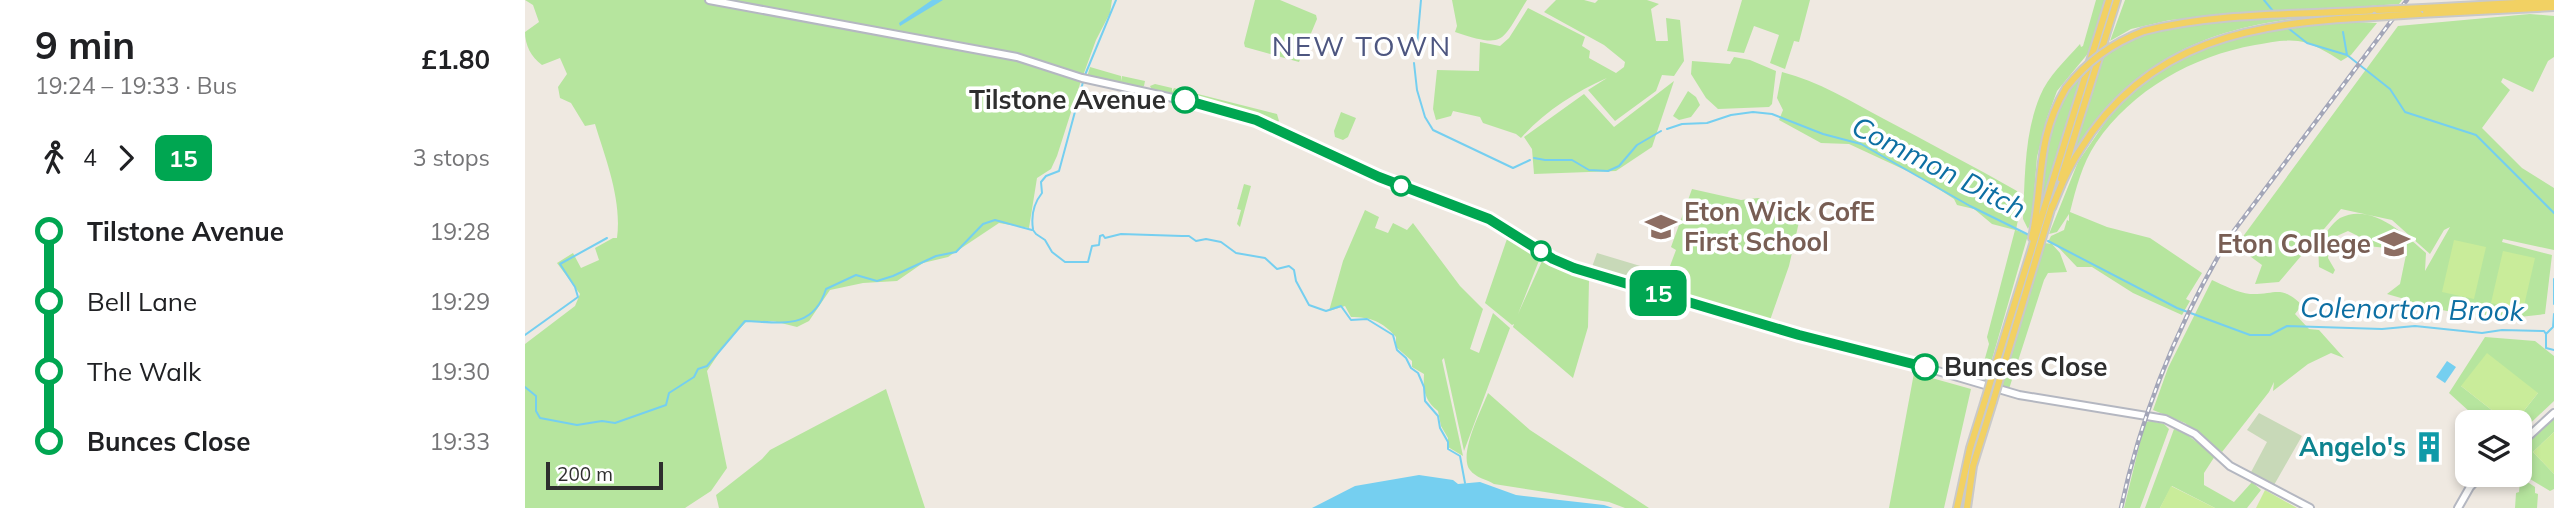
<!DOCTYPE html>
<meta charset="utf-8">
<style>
body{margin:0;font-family:Mulish,sans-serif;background:#f6f6f6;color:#202124;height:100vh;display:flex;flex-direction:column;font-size:26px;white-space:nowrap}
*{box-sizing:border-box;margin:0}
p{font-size:23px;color:#757577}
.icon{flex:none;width:38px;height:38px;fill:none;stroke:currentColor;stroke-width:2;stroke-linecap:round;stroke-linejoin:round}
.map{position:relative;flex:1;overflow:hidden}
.drawer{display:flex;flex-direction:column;background:#fff;width:525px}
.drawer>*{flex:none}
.badge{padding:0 14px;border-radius:10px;font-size:24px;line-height:46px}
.buttons{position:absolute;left:1930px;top:410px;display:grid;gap:14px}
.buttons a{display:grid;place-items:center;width:77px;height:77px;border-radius:14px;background:#fff;box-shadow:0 4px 10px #0003;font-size:35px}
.scale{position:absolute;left:21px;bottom:18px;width:117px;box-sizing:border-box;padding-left:7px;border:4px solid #2e2e2e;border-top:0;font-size:19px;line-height:24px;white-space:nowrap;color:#2e2e2e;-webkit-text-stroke:5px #fff;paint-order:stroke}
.map>.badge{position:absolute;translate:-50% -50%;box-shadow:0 0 0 4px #fff}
.legs{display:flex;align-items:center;gap:10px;height:77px;padding:0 35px;font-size:23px}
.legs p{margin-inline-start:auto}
.head{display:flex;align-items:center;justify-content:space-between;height:119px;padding:0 35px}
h1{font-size:38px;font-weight:700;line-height:52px}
ul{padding:0 35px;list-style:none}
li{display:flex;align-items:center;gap:24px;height:70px;font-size:26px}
li i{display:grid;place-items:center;width:10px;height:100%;margin:0 9px;background:currentColor}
li i::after{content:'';width:18px;height:18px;margin:-9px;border:5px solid;border-radius:50%;background:#fff}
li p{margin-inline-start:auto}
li:first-child i{background:linear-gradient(#0000 50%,currentColor 0)}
li:last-child i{background:linear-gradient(currentColor 50%,#0000 0)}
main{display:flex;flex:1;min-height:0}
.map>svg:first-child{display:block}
.green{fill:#b6e59e}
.cemetery{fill:#c8d9b8}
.pitch{fill:#c9ec9a}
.water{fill:#75cff0}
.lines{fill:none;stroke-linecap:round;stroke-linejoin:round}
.stream{stroke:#75cff0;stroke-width:2}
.secondary-casing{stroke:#b4b7c1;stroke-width:10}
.primary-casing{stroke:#c9c9c9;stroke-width:10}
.secondary{stroke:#fff;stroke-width:6}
.primary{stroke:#f2d163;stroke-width:6}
.rail-casing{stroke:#a3a6b8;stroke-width:4.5}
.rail{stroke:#fff;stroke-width:2;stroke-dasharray:5;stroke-linecap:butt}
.primary-bridge-casing{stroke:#c9c9c9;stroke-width:10;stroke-linecap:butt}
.primary-bridge{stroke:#f2d163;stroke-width:6}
.line-1-casing{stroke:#fff;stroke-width:16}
.line-1{stroke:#00a651;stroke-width:10}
.stop-1-dot{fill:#fff;stroke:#00a651;stroke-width:3.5}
.labels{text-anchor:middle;stroke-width:7;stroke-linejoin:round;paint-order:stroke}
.stop-label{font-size:26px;font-weight:bold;fill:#2e2e2e;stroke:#fff;text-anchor:end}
.education-label{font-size:26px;font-weight:bold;fill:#785e54;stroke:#fff;text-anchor:start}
.culture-label{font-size:26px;font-weight:bold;fill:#0d838f;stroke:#fff;text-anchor:end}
.neighbourhood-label{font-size:28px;letter-spacing:2px;fill:#4d5680;stroke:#fff}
.water-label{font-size:28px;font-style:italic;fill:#0d6fa3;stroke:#fff}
</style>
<main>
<section class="drawer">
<div class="head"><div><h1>9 min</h1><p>19:24 – 19:33 · Bus</p></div><b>£1.80</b></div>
<div class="legs"><svg class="icon" aria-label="walk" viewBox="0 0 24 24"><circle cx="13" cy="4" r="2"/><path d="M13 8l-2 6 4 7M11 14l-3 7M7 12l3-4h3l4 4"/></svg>4<svg class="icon" aria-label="forward" viewBox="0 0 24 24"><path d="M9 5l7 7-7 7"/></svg><b class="badge" style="background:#00a651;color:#fff">15</b><p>3 stops</p></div>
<ul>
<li><i style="color:#00a651"></i><b>Tilstone Avenue</b><p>19:28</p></li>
<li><i style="color:#00a651"></i><span>Bell Lane</span><p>19:29</p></li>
<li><i style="color:#00a651"></i><span>The Walk</span><p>19:30</p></li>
<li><i style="color:#00a651"></i><b>Bunces Close</b><p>19:33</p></li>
</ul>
</section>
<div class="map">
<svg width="2029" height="508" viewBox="0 0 2029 508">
<rect width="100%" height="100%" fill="#efe9e1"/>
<path class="green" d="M 0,0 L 587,0 L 585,13 L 571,40 L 555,84 L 532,156 L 526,169 L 512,178 L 504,228 L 474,223 L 423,257 L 398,263 L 372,281 L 338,283 L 305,290 L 284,321 L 272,327 L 248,321 L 222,321 L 200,344 L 182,371 L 202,468 L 186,491 L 160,508 L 0,508 L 0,344 L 50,306 L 55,294 L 32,263 L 48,253 L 56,268 L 74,260 L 70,248 L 88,238 L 92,238 C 97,200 81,160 70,124 L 60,126 L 46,103 L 35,98 L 33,87 L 42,74 L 35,58 L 17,65 C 6,57 0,45 0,32 L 14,22 L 8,5 Z
M 730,0 L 755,0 L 791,15 L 792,19 L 774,62 L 720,47 L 719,43 Z
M 927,0 L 1002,0 C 976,42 981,49 930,32 L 932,26 Z
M 1031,0 L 1059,0 L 1070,3 L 1073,0 L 1122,0 L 1134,4 L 1126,9 L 1131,41 L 1143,41 L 1141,18 L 1155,20 L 1159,61 L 1149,76 L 1137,75 L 1131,91 L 1090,121 L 1063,90 L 1082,78 C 1050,92 1019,112 996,138 L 991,134 L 958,123 L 955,117 L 928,111 L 926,116 L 911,120 L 908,109 L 912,70 L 954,71 L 955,42 L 975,46 L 984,38 L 1003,8 L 1060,37 L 1057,46 L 1065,51 L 1064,58 L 1091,73 L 1099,67 L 1100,62 L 1079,45 L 1019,12 Z
M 1217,0 L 1285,0 L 1274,42 L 1269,41 L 1260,69 L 1245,63 L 1254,35 L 1229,26 L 1219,53 L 1202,51 Z
M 1571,0 L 1581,0 L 1565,51 L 1532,91 L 1522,118 L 1512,157 L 1507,220 L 1503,229 L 1498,219 C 1500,179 1499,134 1515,96 C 1523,76 1541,60 1555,44 L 1556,47 L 1558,46 Z
M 1600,0 L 1877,0 L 1874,4 L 1645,20 L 1606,29 L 1585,41 Z
M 1846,12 C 1831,19 1787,17 1767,19 C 1660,33 1594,74 1541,168 L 1560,110 L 1562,109 L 1577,54 L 1612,35 L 1669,22 Z
M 2005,14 L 2029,16 L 2029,57 L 2023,61 L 2008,92 L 1978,78 L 1976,82 L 1985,90 L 1957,128 L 1997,168 L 2029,188 L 2029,250 L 1978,239 L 1977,242 L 2027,255 L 2020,314 C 1975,321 1927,315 1884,301 L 1885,298 L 1883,300 L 1862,294 L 1875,284 L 1882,250 L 1842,246 L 1839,239 L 1823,231 L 1805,239 L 1803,258 L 1810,270 L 1808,274 L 1794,267 L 1793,243 C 1799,236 1807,223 1815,218 C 1846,202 1880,234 1901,253 L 1900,271 L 1925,227 L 1919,230 L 1905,254 L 1867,220 L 1816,209 L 1754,282 L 1730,284 L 1737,265 L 1711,246 L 1873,26 Z
M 1832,22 L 1852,23 L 1826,55 L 1816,61 C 1804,53 1787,43 1773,41 C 1759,39 1743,43 1730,45 C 1668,56 1607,90 1571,143 C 1557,164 1551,188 1545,212 L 1582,227 L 1625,238 L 1677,273 L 1661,299 L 1665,301 L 1657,315 L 1608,293 L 1567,267 L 1552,267 L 1532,246 L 1527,244 L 1535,253 L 1542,272 L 1523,273 L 1519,280 L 1484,389 L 1476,387 L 1520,243 L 1526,244 L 1523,242 L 1526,236 L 1539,230 L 1542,220 L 1544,221 L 1544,214 L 1532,232 L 1524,234 L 1553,162 L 1581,121 L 1606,91 L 1647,62 L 1697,41 L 1744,29 Z
M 1209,57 L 1225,60 L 1251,71 L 1247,104 L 1244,107 L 1193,109 L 1181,98 L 1166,74 L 1167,61 L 1205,64 Z
M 565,67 L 596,76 L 596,81 L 597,76 L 620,81 L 619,86 L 615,88 L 562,77 Z
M 1559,69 L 1556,83 L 1514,220 L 1518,150 L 1535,100 Z
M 1257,72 C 1293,81 1327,102 1359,119 C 1404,143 1448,166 1492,191 C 1499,203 1493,217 1491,230 L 1503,235 L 1461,380 L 1455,376 L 1464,344 L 1462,337 L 1490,230 L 1467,224 L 1449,209 L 1432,205 L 1429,199 L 1395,177 L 1324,144 L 1296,143 L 1254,120 L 1258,110 L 1252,98 Z
M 1149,81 L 1127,147 L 1091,171 L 1009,174 L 1007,149 L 999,137 L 1059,94 L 1089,127 Z
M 630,84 L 647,88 L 647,92 L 649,88 L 752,114 L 754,121 L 749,124 L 715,110 L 707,110 L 627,90 L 625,86 Z
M 1163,91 L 1171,97 L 1175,105 L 1166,117 L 1154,120 L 1148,116 Z
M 816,112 L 831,118 L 823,137 L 818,140 L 810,137 L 809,131 Z
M 719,184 L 726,186 L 715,227 L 712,224 L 716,210 L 712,209 Z
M 1167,189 L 1216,200 L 1233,198 L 1276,213 L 1264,266 L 1244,323 L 1188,304 L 1136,290 L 1151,250 L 1146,247 Z
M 840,210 L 854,217 L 850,228 L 863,233 L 868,223 L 882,230 L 888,223 L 935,286 L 958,309 L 945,349 L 954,353 L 968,313 L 985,328 L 939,451 L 919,358 L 917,360 L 938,456 L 923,447 L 923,438 L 916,426 L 913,411 C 900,401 898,391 899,374 L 887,367 L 887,361 L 871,347 L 871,337 C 857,321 845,317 826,317 L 820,306 L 804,311 L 818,261 Z
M 983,236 L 1015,258 L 993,314 L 1017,261 L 1064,280 L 1063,327 L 1048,378 L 988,327 L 989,324 L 987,325 L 960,303 Z
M 1687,280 C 1698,285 1713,293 1725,294 C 1751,295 1755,284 1777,305 L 1770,314 L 1784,329 L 1794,330 L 1819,358 L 1806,353 L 1783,364 L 1748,391 L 1749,382 L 1744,392 L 1697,452 L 1660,423 L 1628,410 L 1643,368 Z
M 1960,337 L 2010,341 L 2029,356 L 2029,401 L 1995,433 L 1995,422 L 1990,422 L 2013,393 L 1936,386 L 1982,422 L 1956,422 L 1924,393 Z
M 1389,373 L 1446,389 L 1419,508 L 1364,508 Z
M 361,389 L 400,508 L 194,508 L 191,495 L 237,459 L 245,450 Z
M 963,393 L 1005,430 L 1124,508 L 1100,508 L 1084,502 L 969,484 C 961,479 951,478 945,470 C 933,455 956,411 963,393 Z
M 2029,418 L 2029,432 L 2008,452 L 2029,474 L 2029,489 L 2025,491 L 1995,473 L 1995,470 L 2003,463 L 1995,453 L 1995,448 Z
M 1626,421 L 1639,424 L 1644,429 L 1615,508 L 1599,508 L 1620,422 Z
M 1649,429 L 1661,434 L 1690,456 L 1679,473 L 1679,485 L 1709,502 L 1727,482 L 1736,490 L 1722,508 L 1690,508 L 1647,486 L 1635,508 L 1620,508 Z
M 1990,477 L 1998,479 L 2010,487 L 2010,493 L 2013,494 L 2012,508 L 1990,508 L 1991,493 L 1994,492 L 1995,481 Z"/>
<path class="cemetery" d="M 1072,253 L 1142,274 L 1136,290 L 1068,270 L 1067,267 Z
M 1734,413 L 1777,436 L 1749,485 L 1725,474 L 1742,442 L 1722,430 Z"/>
<path class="pitch" d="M 1929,240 L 1961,247 L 1949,299 L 1917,292 Z
M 1978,251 L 2010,258 L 1998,310 L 1966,303 Z
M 1962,353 L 2013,393 L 1990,422 L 1982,422 L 1936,386 Z
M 2029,432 L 2029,474 L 2008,452 Z
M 1646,486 L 1690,508 L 1635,508 Z
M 1740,490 L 1772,508 L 1731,508 Z"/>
<path class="water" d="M 407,0 L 418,0 L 375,26 L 374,23 Z
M 1922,361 L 1931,367 L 1920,383 L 1911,377 Z
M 894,475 L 928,480 L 933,484 L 955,482 L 991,495 L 1079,505 L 1088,508 L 787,508 L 830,486 Z"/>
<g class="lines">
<path class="stream" d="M 1739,0 L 1748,11
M 1763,28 L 1782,43 L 1822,55 L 1865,89 L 1880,112 L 1951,135 L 2029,213
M 1818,32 L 1822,55
M 891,56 L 896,0
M 889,63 L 892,90 L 900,117 L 908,130 L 988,168 L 1005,160
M 560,75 L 591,0
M 1142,129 L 1157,124 L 1182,123 L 1206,115 L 1228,112 L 1247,114 L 1298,134 L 1336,144 L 1445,206 L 1504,235
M 1009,158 L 1020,160 L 1047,160 L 1064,170 L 1083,171 L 1094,166 L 1112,145 L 1136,131
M 508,229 C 506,216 509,203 517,193 L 516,182 L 521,176 L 534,171 L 558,82
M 508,230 L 511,234 L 520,240 L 527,252 L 540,262 L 563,262 L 567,246 L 574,245 L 575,236 L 578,235 L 580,238 L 596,234 L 657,236 L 664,236 L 671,241 L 681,239 L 696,242 L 711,253 L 740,258 L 752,269 L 764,266 L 769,270 L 771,281 L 784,305 L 801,311 L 816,306 L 826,320 L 842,319 L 868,335 L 872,350 L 881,358 L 886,368 L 893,373 L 899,387 L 900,401 L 913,416 L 915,428 L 923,442 L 923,449 L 935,456 L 940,483
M 1523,241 L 1652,308 L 1725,335 L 1745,335 L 1762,326 L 1857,329 L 1890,326 L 1957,333 L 1977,330 L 2019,331 L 2021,334 L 2021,348 L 2029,350
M 2029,279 L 2029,304
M 2021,334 L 2028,327 L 2029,314
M 0,335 L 53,297 L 50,287 L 35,264 L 82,238
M 0,387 L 11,396 L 11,411 L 15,418 L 52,425 L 77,421 L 90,423 L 141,405 L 144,393 L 169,377 L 173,369 L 182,366 L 220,321 C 255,322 288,331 301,289 L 331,275 L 352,281 L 368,276 L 411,256 L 431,252 L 458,224 L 470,220 L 507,230"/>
<defs>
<path id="secondary" d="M 184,0 L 492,57 L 557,78 L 698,109 L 753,129 L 898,196 L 964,219 L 1028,259 L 1061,272 L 1274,336 L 1382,362 L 1494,395 L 1640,419 L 1670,434 L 1705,466 L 1785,508
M 1995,444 L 2029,413
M 1933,508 L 1945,487 L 1957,474"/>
<path id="primary" d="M 1898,8 L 2029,1
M 1894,14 L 2029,7
M 1619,31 C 1694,12 1776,15 1853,10
M 1536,179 L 1592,0
M 1527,208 C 1535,188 1543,168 1555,150 C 1623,39 1729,23 1848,17
M 1507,238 C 1519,183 1510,140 1541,88
M 1468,373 L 1584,0
M 1476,375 L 1527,206
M 1432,508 L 1445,448 L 1460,400
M 1442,508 L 1448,466 L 1468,402"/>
</defs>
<use href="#secondary" class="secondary-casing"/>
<use href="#primary" class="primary-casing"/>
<use href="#secondary" class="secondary"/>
<use href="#primary" class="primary"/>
<defs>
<path id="rail" d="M 1596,508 C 1617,411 1654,321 1705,236 L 1882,0"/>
</defs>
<use href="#rail" class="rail-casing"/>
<use href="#rail" class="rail"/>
<defs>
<path id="primary-bridge" d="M 1853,10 L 1898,8
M 1848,17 L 1894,14
M 1541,88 C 1562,61 1587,43 1619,31
M 1460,400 L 1468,373
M 1468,402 L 1476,375"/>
</defs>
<use href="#primary-bridge" class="primary-bridge-casing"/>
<use href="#primary-bridge" class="primary-bridge"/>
</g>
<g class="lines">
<defs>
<path id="line-1" d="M 660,100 L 731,120 L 854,177 L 964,219 L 1028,259 L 1049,268 L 1274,335 L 1400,367"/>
</defs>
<use href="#line-1" class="line-1-casing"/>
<use href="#line-1" class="line-1"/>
</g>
<defs>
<symbol id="school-bare" viewBox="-9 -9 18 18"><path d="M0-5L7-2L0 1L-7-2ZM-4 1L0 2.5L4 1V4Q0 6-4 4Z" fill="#8d6e63" stroke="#fff" stroke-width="2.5" paint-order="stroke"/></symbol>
<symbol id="building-bare" viewBox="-9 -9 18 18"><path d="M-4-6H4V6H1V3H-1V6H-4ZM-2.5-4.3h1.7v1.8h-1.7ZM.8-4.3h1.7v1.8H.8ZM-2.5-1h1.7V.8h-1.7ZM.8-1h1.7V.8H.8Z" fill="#0f9aa8" stroke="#fff" stroke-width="2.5" paint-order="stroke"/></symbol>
</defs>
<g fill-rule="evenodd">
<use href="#school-bare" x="1114" y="205" width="44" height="44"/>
<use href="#school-bare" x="1847" y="222" width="44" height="44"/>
<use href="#building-bare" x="1882" y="425" width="44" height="44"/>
</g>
<g class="stop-1-dot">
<circle cx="660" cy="100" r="12"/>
<circle cx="876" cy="186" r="9"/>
<circle cx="1016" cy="251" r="9"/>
<circle cx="1400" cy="367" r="12"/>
</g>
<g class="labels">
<g class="stop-label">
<text x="641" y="109">Tilstone Avenue</text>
<text x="1419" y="376" text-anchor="start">Bunces Close</text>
</g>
<g class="education-label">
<text x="1159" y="221">Eton Wick CofE<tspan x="1159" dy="30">First School</tspan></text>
<text x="1846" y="253" text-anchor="end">Eton College</text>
</g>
<g class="culture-label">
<text x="1881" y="456">Angelo's</text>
</g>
<g class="neighbourhood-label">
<text x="837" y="56">NEW TOWN</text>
</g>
<g class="water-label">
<text transform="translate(1414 167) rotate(27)" y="10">Common Ditch</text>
<text transform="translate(1887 309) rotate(1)" y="10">Colenorton Brook</text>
</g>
</g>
</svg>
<div class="buttons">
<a><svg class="icon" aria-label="layers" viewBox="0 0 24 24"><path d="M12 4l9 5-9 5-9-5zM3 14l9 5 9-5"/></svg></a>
</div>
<div class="scale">200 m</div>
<b class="badge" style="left:1133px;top:293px;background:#00a651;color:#fff">15</b>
</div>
</main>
